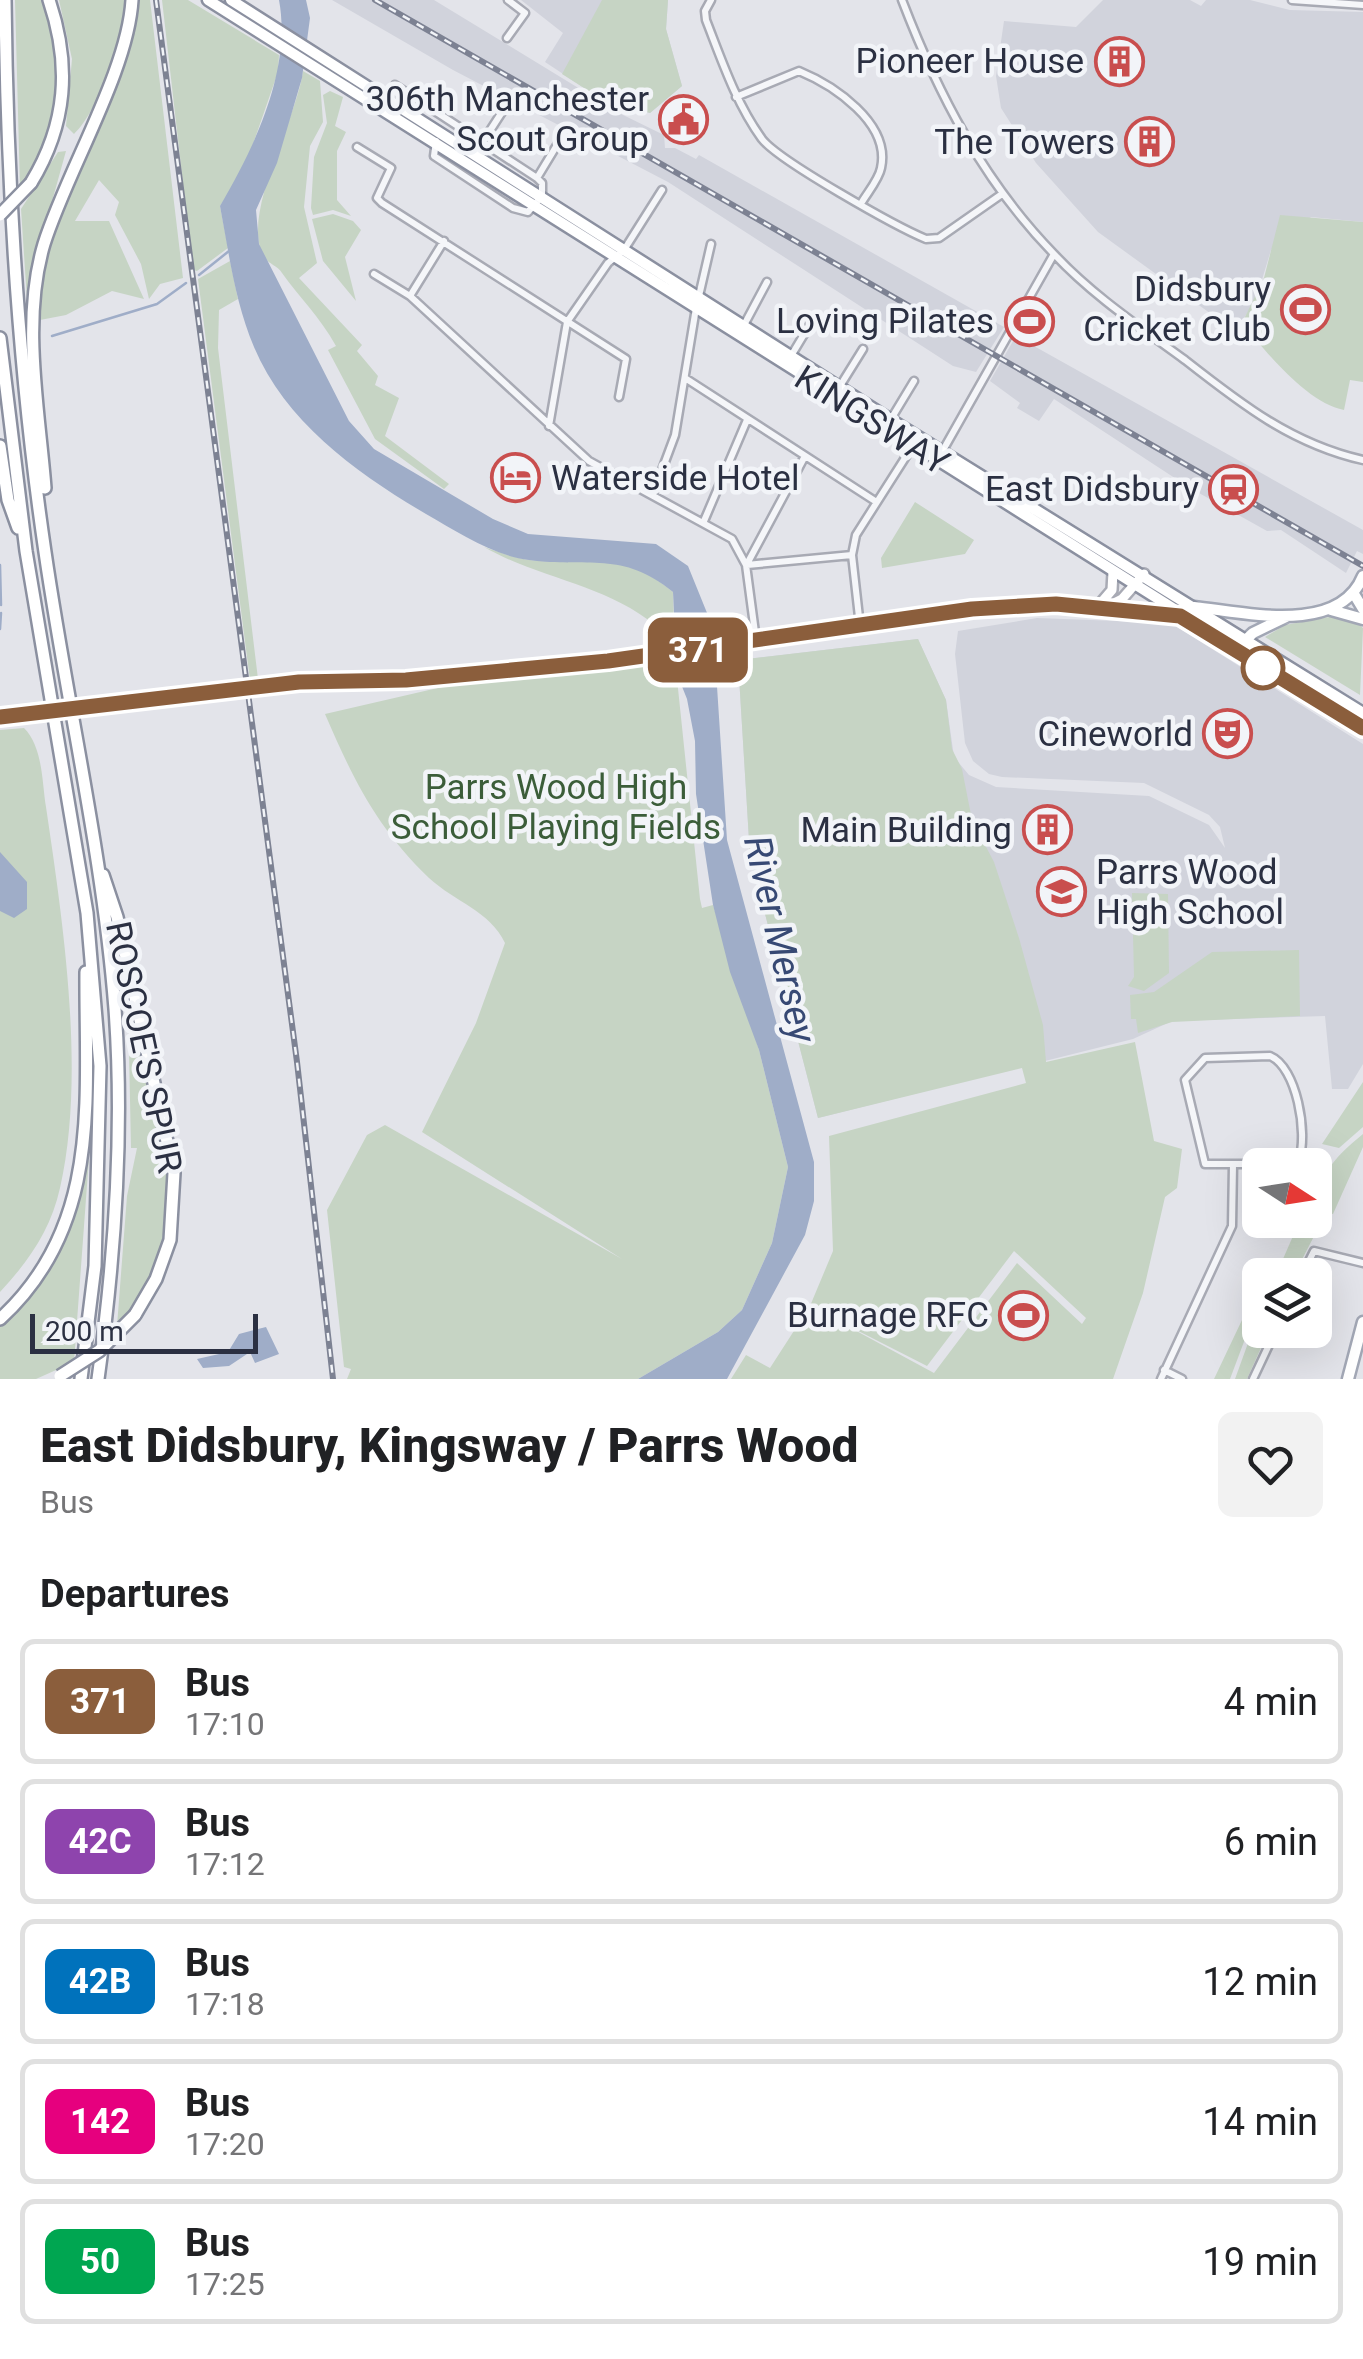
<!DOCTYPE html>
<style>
body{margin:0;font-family:Roboto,sans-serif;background:#f2f2f2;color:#202124;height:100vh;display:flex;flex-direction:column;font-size:38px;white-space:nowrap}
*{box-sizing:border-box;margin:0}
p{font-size:32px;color:#757577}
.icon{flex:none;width:55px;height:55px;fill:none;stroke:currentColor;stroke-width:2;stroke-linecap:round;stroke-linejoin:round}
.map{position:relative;height:1379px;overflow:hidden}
.sheet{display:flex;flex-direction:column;background:#fff;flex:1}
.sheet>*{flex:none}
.badge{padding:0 20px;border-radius:15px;font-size:35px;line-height:65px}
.needle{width:65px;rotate:102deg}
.tools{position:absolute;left:1242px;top:1148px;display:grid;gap:20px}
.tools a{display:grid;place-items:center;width:90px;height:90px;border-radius:15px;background:#fff;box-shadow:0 10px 40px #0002;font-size:50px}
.scale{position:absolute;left:30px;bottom:25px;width:228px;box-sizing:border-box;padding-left:10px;border:5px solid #2b3042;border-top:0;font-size:28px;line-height:35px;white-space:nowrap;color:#2b3042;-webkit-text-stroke:8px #f2f4f8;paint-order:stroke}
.map>.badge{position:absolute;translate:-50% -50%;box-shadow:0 0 0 5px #fff}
h2{padding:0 40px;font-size:38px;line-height:90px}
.round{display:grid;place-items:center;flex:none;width:105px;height:105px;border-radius:15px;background:#f2f2f2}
.headline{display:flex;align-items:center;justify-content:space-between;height:170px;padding:0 40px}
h1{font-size:48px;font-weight:800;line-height:75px}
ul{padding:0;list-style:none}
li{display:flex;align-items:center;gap:30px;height:125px;margin:0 20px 15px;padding:0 20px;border:5px solid #e0e0e0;border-radius:15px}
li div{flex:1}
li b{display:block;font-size:38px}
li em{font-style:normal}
li .badge{min-width:110px;font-weight:700;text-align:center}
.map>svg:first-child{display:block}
.built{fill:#d1d3dc}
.green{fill:#c6d4c4;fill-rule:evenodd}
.water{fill:#9fadc8}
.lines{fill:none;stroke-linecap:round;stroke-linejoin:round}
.stream{stroke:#9fadc8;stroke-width:2.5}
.minor-casing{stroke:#a8aab4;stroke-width:11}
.secondary-casing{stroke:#a8aab4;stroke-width:14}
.primary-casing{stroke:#a2a7b5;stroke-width:15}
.trunk-casing{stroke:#8b90a0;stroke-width:15}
.motorway-casing{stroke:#8b90a0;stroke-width:16}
.minor{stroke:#f5f6f9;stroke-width:6}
.secondary{stroke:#fff;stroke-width:9}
.primary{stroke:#fff;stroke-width:10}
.trunk{stroke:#fff;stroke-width:10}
.motorway{stroke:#fff;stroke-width:11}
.rail-casing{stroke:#7d8293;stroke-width:6}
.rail{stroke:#f2f4f8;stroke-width:2.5;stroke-dasharray:8;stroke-linecap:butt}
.secondary-bridge-casing{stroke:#a8aab4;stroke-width:14;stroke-linecap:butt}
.motorway-bridge-casing{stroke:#8b90a0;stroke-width:16;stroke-linecap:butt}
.secondary-bridge{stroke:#fff;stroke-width:9}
.motorway-bridge{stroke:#fff;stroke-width:11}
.line-casing{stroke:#fff;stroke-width:22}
.line{stroke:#8b5e3c;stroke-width:15}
.stop-dot{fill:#fff;stroke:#8b5e3c;stroke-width:5}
.labels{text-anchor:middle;stroke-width:9;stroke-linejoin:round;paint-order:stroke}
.poi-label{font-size:35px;fill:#2b3042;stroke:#f2f4f8;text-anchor:end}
.street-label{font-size:35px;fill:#2b3042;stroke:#f2f4f8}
.park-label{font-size:35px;fill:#3b5d39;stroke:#f2f4f8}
.water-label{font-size:38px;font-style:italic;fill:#374974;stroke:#f2f4f8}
</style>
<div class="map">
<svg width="1363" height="1379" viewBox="0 0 1363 1379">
<rect width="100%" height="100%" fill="#e3e4ea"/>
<path class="built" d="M 332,0 L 434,0 L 621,114 L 664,135 L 665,148 L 675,148 L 696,159 L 699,155 L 1004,327 L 976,372 L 953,366 L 668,182 L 453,70 Z
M 521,0 L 668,0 L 666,29 L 682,86 L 650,113 L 598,97 L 545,62 L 563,33 Z
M 1103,0 L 1190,0 L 1201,6 L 1206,0 L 1250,0 L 1290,10 L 1363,12 L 1363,222 L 1311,217 L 1271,250 L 1257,296 L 1236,332 L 1098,232 L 1036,163 L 1001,108 L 996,76 L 1004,21 L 1076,27 Z
M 1016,336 L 1363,530 L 1363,554 L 1357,551 L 1346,573 L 1281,530 L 1267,531 L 1190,488 L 1054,399 L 1039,421 L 1017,408 L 1020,403 L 990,381 Z
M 1037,618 L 1171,623 L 1363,744 L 1363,1064 L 1348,1089 L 1332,1089 L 1325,1016 L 1172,1021 L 1133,1039 L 818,1118 L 750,856 L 738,660 L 918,639 L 946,700 L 954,757 L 969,775 L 996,787 L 1149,796 L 1209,825 L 1225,848 L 1220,827 L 1209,815 L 1144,783 L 1002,777 L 989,774 L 973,761 L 965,743 L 955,654 L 958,631 Z"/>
<path class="green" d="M 15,0 L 43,0 C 62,66 66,131 20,188 Z
M 59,0 L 127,0 C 123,35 100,110 74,134 L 66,126 L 72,59 Z
M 139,0 L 150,0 L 183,278 L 160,284 L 149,299 L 141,264 L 115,215 L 119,202 L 99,180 L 75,221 L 109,221 L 144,299 L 112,291 L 66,315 L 40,320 C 40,240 78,169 108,96 C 121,65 135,35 139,0 Z
M 162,0 L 188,0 L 279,55 L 278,72 L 244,170 L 220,206 L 228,248 L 197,271 L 193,270 Z
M 602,0 L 668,0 L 666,29 L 682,86 L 650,113 L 598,97 L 562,74 Z
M 303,71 L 320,81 L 323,122 L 310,146 L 304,207 L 317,263 L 299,278 L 362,345 L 357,351 L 378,376 L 375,385 L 399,398 L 385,436 L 449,484 L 444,489 L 375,439 L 328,350 L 336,346 C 320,317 300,298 282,273 C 278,266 269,264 265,258 C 238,219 297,119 303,71 Z
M 330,91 L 343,97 L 335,126 L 346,132 L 337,151 L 337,200 L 351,216 L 333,210 L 313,215 L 311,208 L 314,157 L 327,123 L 323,95 Z
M 66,151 L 41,241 L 28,315 L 21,209 L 58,152 Z
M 333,214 L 353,221 L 361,230 L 345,257 L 356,301 L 323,261 L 312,219 Z
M 1280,215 L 1363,222 L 1363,382 L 1350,380 L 1344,410 C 1307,403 1267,353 1242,323 L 1264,278 Z
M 230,261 L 238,299 L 219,310 L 218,348 L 258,679 L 250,680 L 198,279 Z
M 915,502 L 974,540 L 965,554 L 882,568 L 881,558 Z
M 484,547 C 499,552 515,558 530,560 C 591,567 620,548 673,592 L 675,648 L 655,651 L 656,626 C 606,584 540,579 484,547 Z
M 1346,614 L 1363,628 L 1360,695 L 1265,637 L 1285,625 Z
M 918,639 L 946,700 L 952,749 L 962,769 L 972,820 L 994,862 L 1019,938 L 1043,1025 L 1046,1062 L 1135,1042 L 1154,1141 L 1182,1149 L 1177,1188 L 1165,1197 L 1143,1293 L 1113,1379 L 731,1379 L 746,1355 L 770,1368 L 810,1306 L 833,1251 L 829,1136 L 1026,1083 L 1022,1068 L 818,1118 L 750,856 L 738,660 ZM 1014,1251 L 1086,1318 L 1082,1324 L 1017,1263 L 934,1373 L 825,1314 L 927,1366 Z
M 664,663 L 677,679 L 700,899 L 702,908 L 713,905 L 759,1050 L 788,1167 L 772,1243 L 742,1310 L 718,1332 L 638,1379 L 347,1379 L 351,1369 L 344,1367 L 327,1210 L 367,1135 L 385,1125 L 622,1259 L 422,1132 L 476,1023 L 505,943 C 490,911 455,902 429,878 C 377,828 353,779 325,714 L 442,687 Z
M 24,728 C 43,747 42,783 46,807 C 63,922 86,1075 60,1188 C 51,1229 29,1261 0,1292 L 0,730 Z
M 1132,893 L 1168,894 L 1169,973 L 1144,991 L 1128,986 L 1134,977 Z
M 1299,950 L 1300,1016 L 1172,1022 L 1138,1033 L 1136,1019 L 1131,1019 L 1130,995 L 1154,992 L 1212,952 Z
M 128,1003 C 158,1116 204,1226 117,1326 L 127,1196 L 137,1148 L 131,1148 Z
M 1363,1082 L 1363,1127 L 1339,1148 L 1322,1144 Z
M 1363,1134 L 1363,1147 L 1333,1214 L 1326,1213 L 1294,1275 L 1276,1275 L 1300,1220 L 1315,1220 C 1315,1179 1332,1159 1363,1134 Z
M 89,1158 L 74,1362 L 36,1379 L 0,1379 L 0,1324 L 54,1258 L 72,1223 Z
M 1260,1282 L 1260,1299 L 1230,1379 L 1214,1379 Z
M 1260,1310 L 1260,1330 L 1269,1330 L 1247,1379 L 1235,1379 Z"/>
<path class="water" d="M 279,0 L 306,0 L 310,18 L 302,78 L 277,163 L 256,210 L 259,244 L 349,421 L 374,449 L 493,519 L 528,534 L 656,544 L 688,566 L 718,640 L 716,671 L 727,840 L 814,1162 L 814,1201 L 805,1235 L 727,1379 L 638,1379 L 718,1332 L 742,1310 L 772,1243 L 788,1167 L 759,1050 L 730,972 L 713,905 L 696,794 L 695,741 L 687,699 L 677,674 L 673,592 C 622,550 588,568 529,560 C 491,555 458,532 426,514 C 358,474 286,423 254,347 C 235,302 229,254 220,206 C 254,148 292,70 279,0 Z
M 0,852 L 27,882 L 27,909 L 14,918 L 0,911 Z
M 266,1327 L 279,1354 L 255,1363 L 250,1352 L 229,1366 L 203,1368 L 197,1359 L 228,1352 L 239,1334 Z"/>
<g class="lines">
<path class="stream" d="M 199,275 L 229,251
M 52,336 L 157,304 L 186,283
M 0,565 L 1,605
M 0,629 L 1,613"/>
<defs>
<path id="minor" d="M 711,0 L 705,11 L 706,20 C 722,61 736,103 762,139 C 779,161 897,227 926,239 L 939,238 L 1002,194
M 902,0 C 938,94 983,181 1054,254 C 1092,295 1140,327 1185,360 C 1241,404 1292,444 1363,460
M 1292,0 L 1363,5
M 507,38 L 525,13 L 508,0
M 395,85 L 537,178 L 542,183 L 542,196 L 528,212 L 513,208 L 434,156 L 436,141
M 736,97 L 799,71 C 833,85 891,123 881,168 C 879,179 868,192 862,202
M 482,143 L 504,109
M 357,147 L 391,168 L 377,198 L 382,203 L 626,359 L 619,397
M 537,178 L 560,140
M 374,274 L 410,296 L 589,461 L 732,539 L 746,565 L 756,640
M 410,296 L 444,241
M 699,296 L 711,244
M 743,327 L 767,282
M 791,356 L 815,316
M 685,378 L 875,501
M 840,386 L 863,349
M 891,419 L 914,381
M 549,426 L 567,322 L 608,263 L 624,250 L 662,190
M 942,452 L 1054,254
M 653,494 L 675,435 L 696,308
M 704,521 L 747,420
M 747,564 L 805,456
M 747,565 L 852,555
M 860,626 L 852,555 L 856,535 L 912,447
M 1270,1056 C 1297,1067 1308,1134 1299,1159 L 1293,1164 L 1205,1164 L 1185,1080 L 1205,1058 Z
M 1302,1275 L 1314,1251 L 1363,1263
M 1164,1370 L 1182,1379
M 1161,1379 L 1232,1226 L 1233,1165
M 1253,1379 L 1276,1330"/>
<path id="secondary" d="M 1100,604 L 1112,590 L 1113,572
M 1105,609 L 1180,616
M 299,682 L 406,679 L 608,661 L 997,606 L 1110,605 L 1122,599 L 1144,574
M 95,705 L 228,690
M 0,717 L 28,714"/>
<path id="primary" d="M 1354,594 L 1363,609
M 1194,607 C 1243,612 1339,636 1363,576
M 1331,610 L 1363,619
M 1235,650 L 1253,633 L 1286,617
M 1348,1379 L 1363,1322"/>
<path id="trunk" d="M 208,0 L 1363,728
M 231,0 L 891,420 L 1363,713"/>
<path id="motorway" d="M 5,0 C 7,185 18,369 45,552 C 67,704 103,855 115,1009 C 124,1132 115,1257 98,1379
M 31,183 C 67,124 71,65 49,0
M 0,338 L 26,551 L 87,913 L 100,1066 L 95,1266 L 81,1379
M 0,446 L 8,500 L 18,528
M 45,488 C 39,410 21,321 44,244 C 67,171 128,71 132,0
M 103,875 L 117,917 L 174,1173 L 170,1240 L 156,1279 L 135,1315
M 0,1319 C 103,1225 85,1097 86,972"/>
</defs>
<use href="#minor" class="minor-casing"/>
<use href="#secondary" class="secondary-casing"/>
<use href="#primary" class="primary-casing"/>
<use href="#trunk" class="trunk-casing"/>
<use href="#motorway" class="motorway-casing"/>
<use href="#minor" class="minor"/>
<use href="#secondary" class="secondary"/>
<use href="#primary" class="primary"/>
<use href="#trunk" class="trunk"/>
<use href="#motorway" class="motorway"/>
<defs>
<path id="rail" d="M 156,0 L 297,1062 L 333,1379
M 375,0 L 1363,566"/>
</defs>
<use href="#rail" class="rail-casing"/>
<use href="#rail" class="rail"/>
<defs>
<path id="secondary-bridge" d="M 228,690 L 299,682
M 28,714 L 95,705"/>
<path id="motorway-bridge" d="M 0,215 L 31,183
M 60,1376 L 99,1351 L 135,1315"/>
</defs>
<use href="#secondary-bridge" class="secondary-bridge-casing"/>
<use href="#motorway-bridge" class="motorway-bridge-casing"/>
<use href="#secondary-bridge" class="secondary-bridge"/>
<use href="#motorway-bridge" class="motorway-bridge"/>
</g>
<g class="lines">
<defs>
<path id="line" d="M 0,717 L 299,682 L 406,680 L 608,661 L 972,609 L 1056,604 L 1180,616 L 1363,728"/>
</defs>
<use href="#line" class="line-casing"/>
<use href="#line" class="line"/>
</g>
<defs>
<symbol id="building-ring" viewBox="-11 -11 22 22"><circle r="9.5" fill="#f2f4f8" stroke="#c94e4e" stroke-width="1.5"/><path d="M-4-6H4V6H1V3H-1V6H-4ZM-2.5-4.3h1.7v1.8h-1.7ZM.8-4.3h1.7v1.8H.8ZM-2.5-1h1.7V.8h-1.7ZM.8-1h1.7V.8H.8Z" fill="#c94e4e"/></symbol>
<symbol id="civic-ring" viewBox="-11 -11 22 22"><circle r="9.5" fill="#f2f4f8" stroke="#c94e4e" stroke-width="1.5"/><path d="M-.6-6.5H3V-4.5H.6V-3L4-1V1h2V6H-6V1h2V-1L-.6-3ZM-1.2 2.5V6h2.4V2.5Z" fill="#c94e4e"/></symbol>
<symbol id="stadium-ring" viewBox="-11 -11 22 22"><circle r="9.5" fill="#f2f4f8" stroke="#c94e4e" stroke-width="1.5"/><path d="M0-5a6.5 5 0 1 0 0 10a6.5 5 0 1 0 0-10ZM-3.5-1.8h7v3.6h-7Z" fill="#c94e4e"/></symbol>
<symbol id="hotel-ring" viewBox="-11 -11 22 22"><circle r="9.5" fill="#f2f4f8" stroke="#c94e4e" stroke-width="1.5"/><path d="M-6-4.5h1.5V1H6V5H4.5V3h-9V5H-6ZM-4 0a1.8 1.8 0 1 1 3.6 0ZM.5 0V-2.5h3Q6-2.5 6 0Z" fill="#c94e4e"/></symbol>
<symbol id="station-ring" viewBox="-11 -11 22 22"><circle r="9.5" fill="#f2f4f8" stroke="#c94e4e" stroke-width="1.5"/><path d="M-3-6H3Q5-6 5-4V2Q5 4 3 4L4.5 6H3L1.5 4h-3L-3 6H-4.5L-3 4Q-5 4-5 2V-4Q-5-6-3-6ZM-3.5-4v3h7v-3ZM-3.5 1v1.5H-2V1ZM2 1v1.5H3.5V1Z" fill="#c94e4e"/></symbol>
<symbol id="theatre-ring" viewBox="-11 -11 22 22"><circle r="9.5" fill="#f2f4f8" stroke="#c94e4e" stroke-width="1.5"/><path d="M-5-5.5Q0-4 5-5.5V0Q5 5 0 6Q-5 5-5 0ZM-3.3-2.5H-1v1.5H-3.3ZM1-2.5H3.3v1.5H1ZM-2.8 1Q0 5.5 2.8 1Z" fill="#c94e4e"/></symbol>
<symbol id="school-ring" viewBox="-11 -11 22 22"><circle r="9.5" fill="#f2f4f8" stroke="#c94e4e" stroke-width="1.5"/><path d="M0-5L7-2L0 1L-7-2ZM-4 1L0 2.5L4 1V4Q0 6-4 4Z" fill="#c94e4e"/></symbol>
</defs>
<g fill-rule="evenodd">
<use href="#building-ring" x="1092" y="34" width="55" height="55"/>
<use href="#civic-ring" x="656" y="92" width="55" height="55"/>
<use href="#building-ring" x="1122" y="114" width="55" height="55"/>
<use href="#stadium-ring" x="1278" y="282" width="55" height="55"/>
<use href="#stadium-ring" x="1002" y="294" width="55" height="55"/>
<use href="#hotel-ring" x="488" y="450" width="55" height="55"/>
<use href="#station-ring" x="1206" y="462" width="55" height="55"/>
<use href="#theatre-ring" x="1200" y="706" width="55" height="55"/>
<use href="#building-ring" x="1020" y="802" width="55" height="55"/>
<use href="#school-ring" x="1034" y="864" width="55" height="55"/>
<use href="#stadium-ring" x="996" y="1288" width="55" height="55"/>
</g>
<circle class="stop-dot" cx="1263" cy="668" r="20"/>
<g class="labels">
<g class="poi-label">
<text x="1084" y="73">Pioneer House</text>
<text x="649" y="111">306th Manchester<tspan x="649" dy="40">Scout Group</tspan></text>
<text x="1115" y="154">The Towers</text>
<text x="1271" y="301">Didsbury<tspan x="1271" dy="40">Cricket Club</tspan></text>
<text x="994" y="333">Loving Pilates</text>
<text x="551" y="490" text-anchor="start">Waterside Hotel</text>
<text x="1199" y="501">East Didsbury</text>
<text x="1193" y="746">Cineworld</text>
<text x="1012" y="842">Main Building</text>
<text x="1096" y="884" text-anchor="start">Parrs Wood<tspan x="1096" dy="40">High School</tspan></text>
<text x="989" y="1327">Burnage RFC</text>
</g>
<g class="street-label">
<text transform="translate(872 420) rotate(32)" y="12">KINGSWAY</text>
<text transform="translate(144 1047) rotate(78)" y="12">ROSCOE'S SPUR</text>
</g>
<g class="park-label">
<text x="556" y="799">Parrs Wood High<tspan x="556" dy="40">School Playing Fields</tspan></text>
</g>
<g class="water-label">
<text transform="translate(780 939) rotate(77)" y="13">River Mersey</text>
</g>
</g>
</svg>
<div class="tools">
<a><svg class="needle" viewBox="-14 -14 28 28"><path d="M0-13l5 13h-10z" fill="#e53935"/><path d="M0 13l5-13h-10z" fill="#757577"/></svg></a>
<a><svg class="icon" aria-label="layers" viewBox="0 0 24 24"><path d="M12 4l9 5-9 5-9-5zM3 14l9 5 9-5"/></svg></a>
</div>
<div class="scale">200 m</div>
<b class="badge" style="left:698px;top:650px;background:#8b5e3c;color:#fff">371</b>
</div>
<section class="sheet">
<div class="headline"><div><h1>East Didsbury, Kingsway / Parrs Wood</h1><p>Bus</p></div><a class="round"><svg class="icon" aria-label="heart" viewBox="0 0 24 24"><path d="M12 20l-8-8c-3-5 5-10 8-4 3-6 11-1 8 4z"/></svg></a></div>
<h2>Departures</h2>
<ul>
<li><span class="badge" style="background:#8b5e3c;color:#fff">371</span><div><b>Bus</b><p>17:10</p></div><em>4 min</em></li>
<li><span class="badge" style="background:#8e44ad;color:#fff">42C</span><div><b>Bus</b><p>17:12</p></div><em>6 min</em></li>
<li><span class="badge" style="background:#0072bc;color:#fff">42B</span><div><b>Bus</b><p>17:18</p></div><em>12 min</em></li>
<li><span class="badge" style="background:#e6007e;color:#fff">142</span><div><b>Bus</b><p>17:20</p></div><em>14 min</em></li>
<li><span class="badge" style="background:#00a651;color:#fff">50</span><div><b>Bus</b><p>17:25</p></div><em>19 min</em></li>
</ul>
</section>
